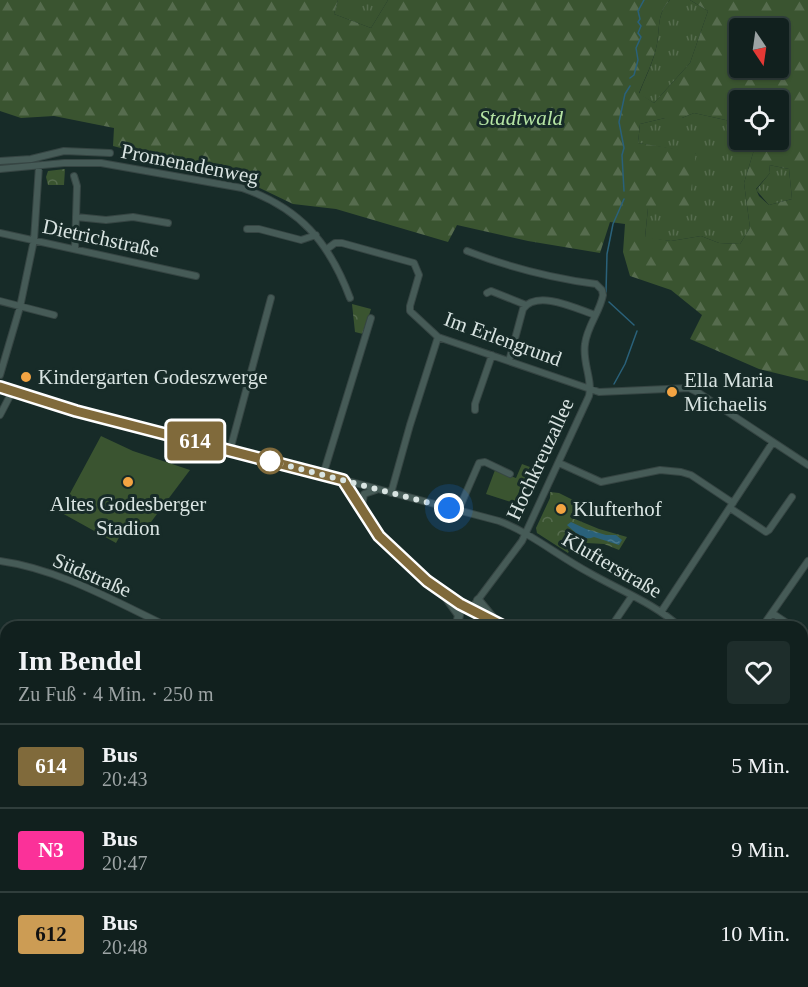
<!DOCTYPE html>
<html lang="de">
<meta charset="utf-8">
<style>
body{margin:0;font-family:Georgia,serif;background:#1e2d2b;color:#f1f3f6;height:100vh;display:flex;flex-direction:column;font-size:22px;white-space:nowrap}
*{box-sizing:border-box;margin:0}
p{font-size:20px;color:#9ca3a4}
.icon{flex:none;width:33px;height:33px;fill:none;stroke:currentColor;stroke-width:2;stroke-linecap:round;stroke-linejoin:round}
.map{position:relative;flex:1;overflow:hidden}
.panel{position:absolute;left:0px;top:621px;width:808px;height:366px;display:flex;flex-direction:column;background:#11201e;border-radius:18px 18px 0 0;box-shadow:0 2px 4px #0004,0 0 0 2px #303e3c}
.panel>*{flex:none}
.badge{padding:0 12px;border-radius:4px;font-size:21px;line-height:39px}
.needle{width:39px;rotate:167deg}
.tools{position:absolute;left:729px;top:18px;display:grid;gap:12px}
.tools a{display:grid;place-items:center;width:60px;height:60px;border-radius:6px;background:#11201e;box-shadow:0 2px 4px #0004,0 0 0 2px #303e3c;font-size:30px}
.you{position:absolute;width:30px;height:30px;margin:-15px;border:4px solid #fff;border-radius:50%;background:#1a73e8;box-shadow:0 0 0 9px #1a73e833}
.map>.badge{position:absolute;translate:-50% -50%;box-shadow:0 0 0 3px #fff}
.round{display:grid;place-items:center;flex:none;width:63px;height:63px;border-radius:6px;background:#1e2d2b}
.summary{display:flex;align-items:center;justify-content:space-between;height:102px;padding:0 18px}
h1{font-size:28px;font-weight:700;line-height:45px}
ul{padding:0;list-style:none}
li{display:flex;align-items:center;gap:18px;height:84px;padding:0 18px;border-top:2px solid #303e3c}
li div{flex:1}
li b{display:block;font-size:22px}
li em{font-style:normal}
li .badge{min-width:66px;font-weight:700;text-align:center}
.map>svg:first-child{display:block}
.grass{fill:url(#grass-tufts)}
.forest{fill:url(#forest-firs);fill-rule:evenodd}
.park{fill:url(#park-crowns)}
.garden{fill:#3a5430}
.water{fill:url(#water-ripples)}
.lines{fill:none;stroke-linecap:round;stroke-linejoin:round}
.stream{stroke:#2a617a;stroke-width:1.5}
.street-casing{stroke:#364543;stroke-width:8}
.secondary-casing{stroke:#364543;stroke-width:10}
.primary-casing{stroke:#364543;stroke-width:11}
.street{stroke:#465b57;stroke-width:6}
.secondary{stroke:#465b57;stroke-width:8}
.primary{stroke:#347d82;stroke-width:9}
.tram{stroke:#a9b6b4;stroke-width:1.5}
.rail-casing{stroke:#a9b6b4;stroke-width:4}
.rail{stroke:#172b28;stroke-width:1.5;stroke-dasharray:4.5;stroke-linecap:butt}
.line-casing{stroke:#fff;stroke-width:14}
.line{stroke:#806a3b;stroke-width:9}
.walk{stroke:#d9e4e2;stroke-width:6;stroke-dasharray:0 10.8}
.poi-dot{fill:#f3a442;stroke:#172b28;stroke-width:2}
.stop-dot{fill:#fff;stroke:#806a3b;stroke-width:3}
.labels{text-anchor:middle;stroke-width:6;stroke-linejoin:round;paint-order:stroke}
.park-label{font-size:21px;font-style:italic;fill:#b5e4a4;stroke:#172b28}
.street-label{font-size:21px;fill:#d9e4e2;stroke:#172b28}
.poi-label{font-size:21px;fill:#d9e4e2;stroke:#172b28;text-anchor:start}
</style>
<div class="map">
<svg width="808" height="987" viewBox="0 0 808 987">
<defs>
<pattern id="grass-tufts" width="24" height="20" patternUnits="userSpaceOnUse" patternTransform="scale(1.5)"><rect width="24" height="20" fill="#3a5430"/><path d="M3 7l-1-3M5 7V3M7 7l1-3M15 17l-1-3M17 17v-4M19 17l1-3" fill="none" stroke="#566c4e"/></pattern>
<pattern id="forest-firs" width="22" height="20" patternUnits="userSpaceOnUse" patternTransform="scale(1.5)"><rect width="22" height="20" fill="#3a5430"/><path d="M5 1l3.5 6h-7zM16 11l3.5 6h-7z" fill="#566c4e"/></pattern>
<pattern id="park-crowns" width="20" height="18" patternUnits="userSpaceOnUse" patternTransform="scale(1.5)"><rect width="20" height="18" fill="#3a5430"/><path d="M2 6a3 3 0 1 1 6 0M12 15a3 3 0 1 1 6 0" fill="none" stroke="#566c4e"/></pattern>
<pattern id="water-ripples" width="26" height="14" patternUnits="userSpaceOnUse" patternTransform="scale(1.5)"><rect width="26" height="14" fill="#2a617a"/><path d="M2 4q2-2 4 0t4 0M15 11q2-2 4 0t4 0" fill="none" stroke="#48788d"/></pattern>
</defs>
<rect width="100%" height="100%" fill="#172b28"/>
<path class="grass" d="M 338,0 L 388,0 L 371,28 L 334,14 Z
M 670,0 L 690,0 L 708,11 L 690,63 L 654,103 L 639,94 C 645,78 654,61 657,44 C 660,27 657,13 670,0 Z
M 694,113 L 739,123 L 740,140 L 757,140 L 744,183 L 750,228 L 740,244 L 719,243 L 701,236 L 671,241 L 645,238 L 648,208 L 696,153 L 638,143 L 640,124 L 665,118 L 682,118 Z
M 769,165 L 789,169 L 792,199 L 769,205 L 756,190 L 770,173 Z"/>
<path class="forest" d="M 0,0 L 338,0 L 334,14 L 371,28 L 388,0 L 670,0 C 657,13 660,27 657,44 C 654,60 645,78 639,93 L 654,103 L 690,63 L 708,11 L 690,0 L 808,0 L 808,381 L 759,369 L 690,339 L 702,315 L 671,290 L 630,276 L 623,252 L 625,224 L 610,222 L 600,253 L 528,241 L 457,225 L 448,242 L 336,209 L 293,204 L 239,178 L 113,146 L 114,128 L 54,116 L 21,118 L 0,111 ZM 740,28 L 778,28 L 778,68 L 740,68 ZM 740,100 L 778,100 L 778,140 L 757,140 L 744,183 L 750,228 L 740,244 L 719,243 L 701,236 L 671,241 L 645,237 L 648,208 L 688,213 L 696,152 L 638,143 L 640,124 L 665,118 L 682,118 L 694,113 L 739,123 ZM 769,165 L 789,169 L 792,199 L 769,205 L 759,196 L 756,189 L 770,173 Z"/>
<path class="park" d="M 65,169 L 64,185 L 48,185 L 46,177 L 48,171 Z
M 352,304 L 371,309 L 363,334 L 355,332 Z
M 550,492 L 559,493 L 577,502 L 570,517 L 599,529 L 627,537 L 619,550 L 604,544 L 587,543 L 577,538 L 568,553 L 537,533 L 536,528 L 550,498 Z"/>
<path class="garden" d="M 101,436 L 133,451 L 190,470 L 142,534 L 126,525 L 116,543 L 60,512 Z
M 522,464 L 530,467 L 514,503 L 486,494 L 495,470 L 516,478 Z
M 446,981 L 474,981 L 485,987 L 452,987 Z"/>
<path class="water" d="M 571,522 L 586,529 L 606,535 L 616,535 L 622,540 L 619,545 L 594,537 C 583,542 575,532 567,525 Z"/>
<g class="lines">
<path class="stream" d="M 630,78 L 634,75 L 638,60 L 636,48 L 641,37 L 638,33 L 641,26 L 638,22 L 640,19 L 638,11 L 644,0
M 624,191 L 622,155 L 624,148 L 619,122 L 625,94 L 630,86
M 606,292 L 607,254 L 613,224 L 624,199
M 609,302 L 634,325
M 614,384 L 625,364 L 637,331"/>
<defs>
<path id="street" d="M 0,161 L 31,159 L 64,151 L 110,153
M 0,169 L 64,163 L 101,163 L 242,188 C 300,208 329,242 350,298
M 74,176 L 77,186 L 75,248
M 76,217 L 106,220 L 133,217 L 168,223
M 247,229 L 259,229 L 301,240 L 316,235
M 0,233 L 196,276
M 327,249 L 335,243 L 342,243 L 414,263 L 419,275 L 410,306 L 410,311 L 438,337 L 599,392 L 689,388 L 699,393 L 808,465
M 467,251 C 511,268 550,278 596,284 L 602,290 L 603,295 C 600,312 587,326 585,344 C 582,362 593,380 589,396 L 522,541 L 471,609
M 487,293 L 491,291 L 526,305
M 0,301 L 54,315
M 509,361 L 523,309 C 537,289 577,309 595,315
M 0,375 L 20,307 L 34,240 L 39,166
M 475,410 L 475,404 L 492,355
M 0,415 L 12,392
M 230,450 L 271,298
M 559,463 L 601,482 L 660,470 L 681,472 L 691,475 L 733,503
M 323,475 L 371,318
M 344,480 L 499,521 C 531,533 558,556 588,572 C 619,590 654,603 680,627
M 391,493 L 410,425 L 438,337
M 362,506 L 364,494 L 376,490
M 730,508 L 766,532 L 769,530 L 792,497
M 458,511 L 479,463 L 485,462 L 510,474
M 0,561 C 59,569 116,602 169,627
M 661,612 L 773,442
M 772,613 L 793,627
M 611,627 L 632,596
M 762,627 L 808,561
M 802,633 L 808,637
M 802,710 L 808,712
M 802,779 L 808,783
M 0,893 L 6,898
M 802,899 L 808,896
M 0,926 L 6,926
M 379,981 L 389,987
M 530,981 L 541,987
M 652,981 L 658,987
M 722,981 L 728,987
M 545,987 L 553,981
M 679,987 L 686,981"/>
<path id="secondary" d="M 0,387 L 76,411 L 343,480 L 379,535 L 427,581 L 460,604 L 506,627
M 446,597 L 459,615 L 457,625
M 478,600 L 492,617
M 0,656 L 6,658
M 0,666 L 6,668
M 802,831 L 808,836
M 390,981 L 397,987
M 66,987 L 71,981"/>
<path id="primary" d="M 0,751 L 6,757
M 0,772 L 6,777
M 215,981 L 221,987
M 236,981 L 242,987"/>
</defs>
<use href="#street" class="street-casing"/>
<use href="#secondary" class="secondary-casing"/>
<use href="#primary" class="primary-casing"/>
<use href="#street" class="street"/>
<use href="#secondary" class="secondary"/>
<use href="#primary" class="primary"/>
<path class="tram" d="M 0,759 L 6,765
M 224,981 L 230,987"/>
<defs>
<path id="rail" d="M 0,723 L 6,727
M 408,981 L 418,987"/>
</defs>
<use href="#rail" class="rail-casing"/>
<use href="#rail" class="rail"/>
</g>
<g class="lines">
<defs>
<path id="line" d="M 0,387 L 76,411 L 343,480 L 379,536 L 427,581 L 460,604 L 505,627"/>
</defs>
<use href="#line" class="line-casing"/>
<use href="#line" class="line"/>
<path class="walk" d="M 270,461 L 449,508"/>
</g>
<g class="poi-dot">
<circle cx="26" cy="377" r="6"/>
<circle cx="672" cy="392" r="6"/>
<circle cx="128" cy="482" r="6"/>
<circle cx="561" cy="509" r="6"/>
</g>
<circle class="stop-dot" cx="270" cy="461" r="12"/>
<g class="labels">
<g class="park-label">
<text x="521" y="125">Stadtwald</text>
</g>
<g class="street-label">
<text transform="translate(190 164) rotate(11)" y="7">Promenadenweg</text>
<text transform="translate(101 238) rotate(12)" y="7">Dietrichstraße</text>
<text transform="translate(503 339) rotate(20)" y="7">Im Erlengrund</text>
<text transform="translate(540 459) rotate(-65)" y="7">Hochkreuzallee</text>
<text transform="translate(612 565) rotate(30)" y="7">Klufterstraße</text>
<text transform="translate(92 575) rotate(23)" y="7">Südstraße</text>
</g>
<g class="poi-label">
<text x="38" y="384">Kindergarten Godeszwerge</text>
<text x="684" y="387">Ella Maria<tspan x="684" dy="24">Michaelis</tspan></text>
<text x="128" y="511" text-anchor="middle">Altes Godesberger<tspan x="128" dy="24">Stadion</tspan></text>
<text x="573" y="516">Klufterhof</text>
</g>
</g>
</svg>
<div class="tools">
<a><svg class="needle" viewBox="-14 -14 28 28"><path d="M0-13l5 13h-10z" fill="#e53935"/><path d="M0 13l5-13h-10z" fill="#9ca3a4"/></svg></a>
<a><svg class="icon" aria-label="locate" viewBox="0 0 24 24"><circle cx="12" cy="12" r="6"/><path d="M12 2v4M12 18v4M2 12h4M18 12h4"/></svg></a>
</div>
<div class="you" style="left:449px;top:508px"></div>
<b class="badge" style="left:195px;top:441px;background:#806a3b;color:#fff">614</b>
<section class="panel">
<div class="summary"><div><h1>Im Bendel</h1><p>Zu Fuß · 4 Min. · 250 m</p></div><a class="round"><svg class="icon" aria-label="heart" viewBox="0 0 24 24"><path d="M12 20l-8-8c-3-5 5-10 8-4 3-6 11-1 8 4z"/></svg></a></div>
<ul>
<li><span class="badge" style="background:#806a3b;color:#fff">614</span><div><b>Bus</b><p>20:43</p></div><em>5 Min.</em></li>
<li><span class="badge" style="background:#fb3199;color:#fff">N3</span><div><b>Bus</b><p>20:47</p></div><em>9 Min.</em></li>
<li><span class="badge" style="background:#cc9c54;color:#111">612</span><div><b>Bus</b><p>20:48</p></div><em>10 Min.</em></li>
</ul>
</section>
</div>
